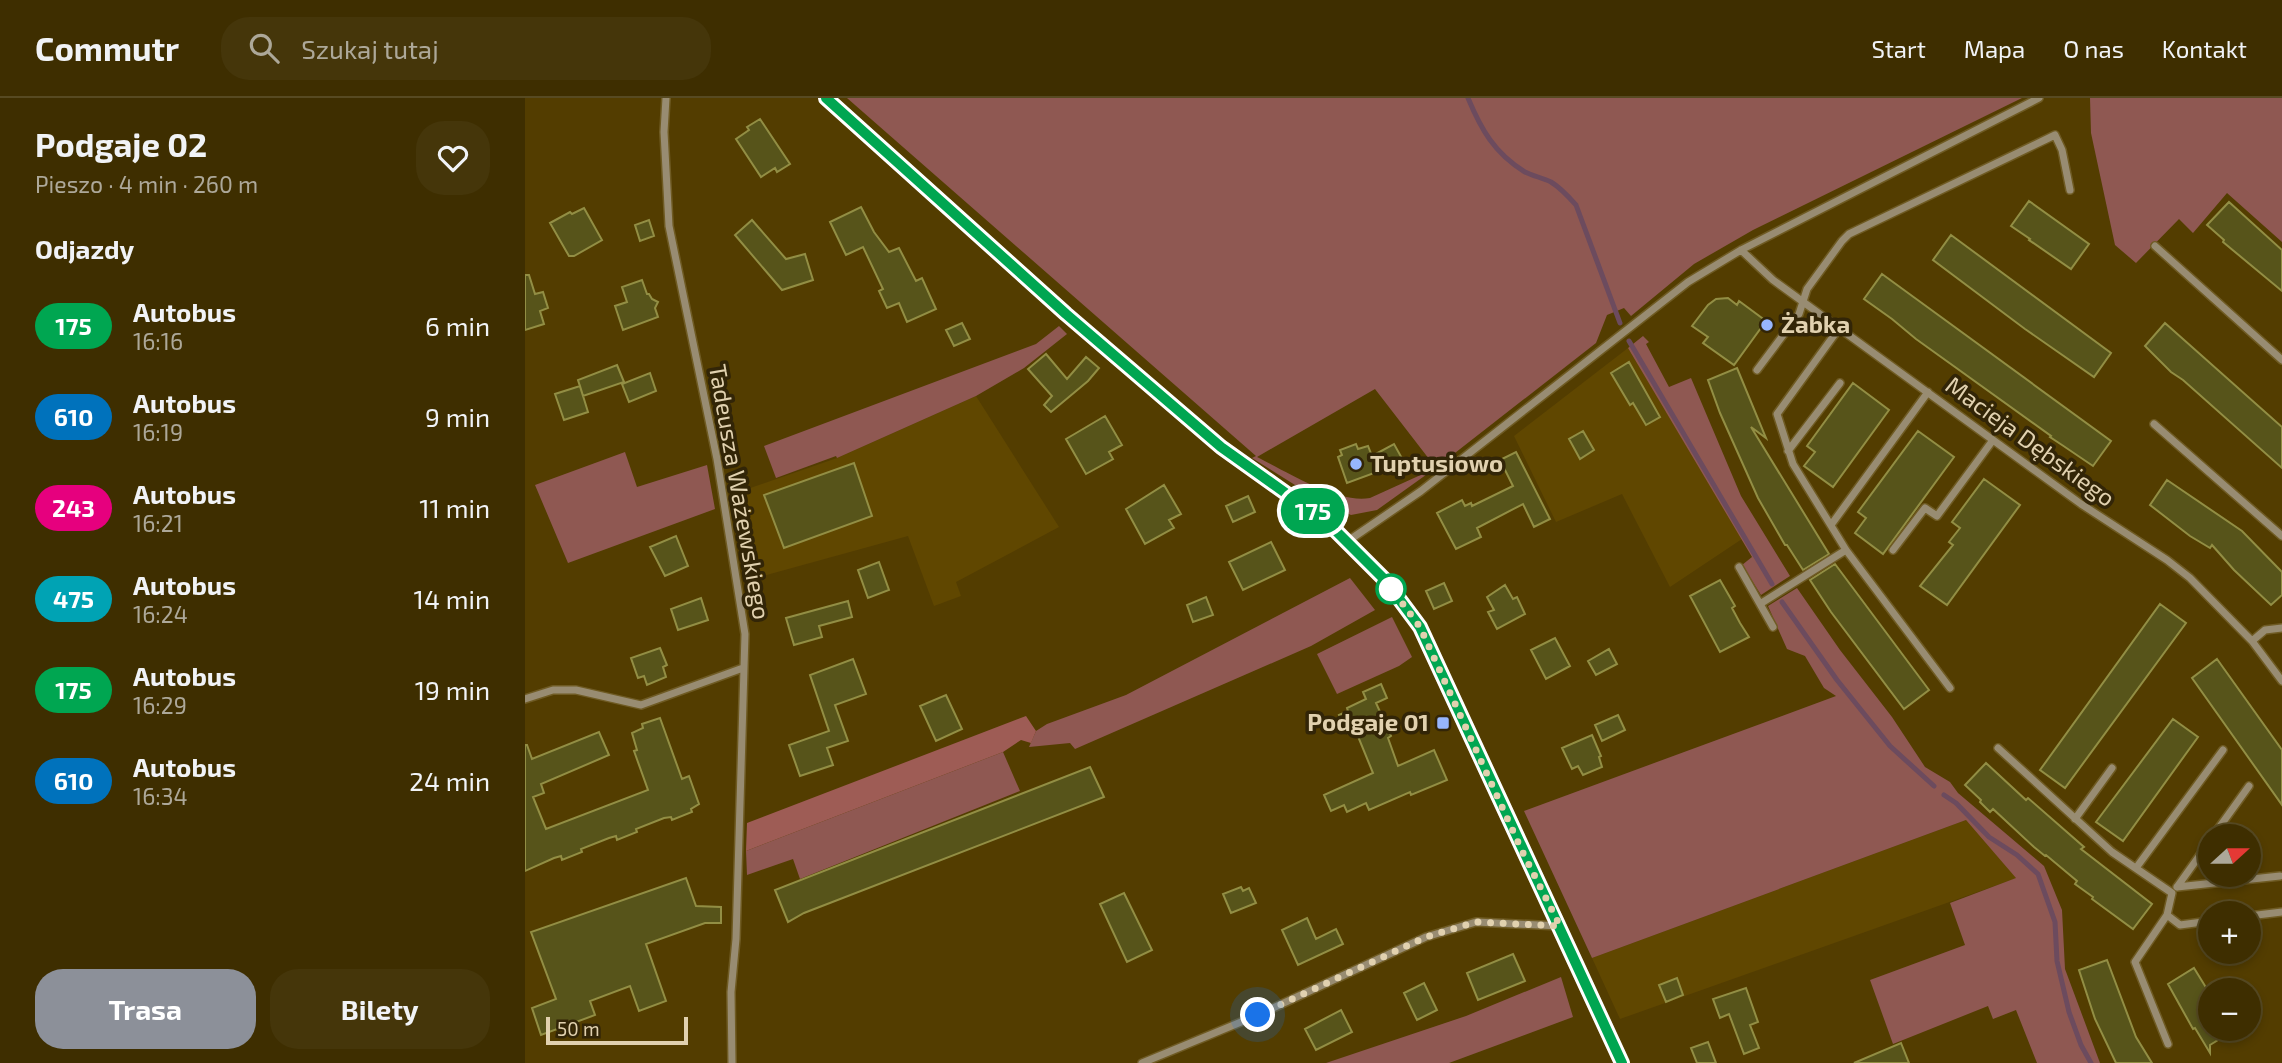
<!DOCTYPE html>
<html lang="pl">
<meta charset="utf-8">
<style>
body{margin:0;font-family:"Exo 2",sans-serif;background:#45360a;color:#f1f3f6;height:100vh;display:flex;flex-direction:column;font-size:26px;white-space:nowrap}
*{box-sizing:border-box;margin:0}
p{font-size:23px;color:#ada899}
.icon{flex:none;width:38px;height:38px;fill:none;stroke:currentColor;stroke-width:2;stroke-linecap:round;stroke-linejoin:round}
.map{position:relative;flex:1;overflow:hidden}
.panel{display:flex;flex-direction:column;background:#3e2e00;width:525px}
.panel>*{flex:none}
.badge{padding:0 14px;border-radius:23px;font-size:24px;line-height:46px}
.needle{width:46px;rotate:69deg}
.tools{position:absolute;left:1673px;top:726px;display:grid;gap:14px}
.tools a{display:grid;place-items:center;width:63px;height:63px;border-radius:50%;background:#3e2e00;box-shadow:0 4px 10px #0003,0 0 0 2px #574a22;font-size:35px}
.scale{position:absolute;left:21px;bottom:18px;width:142px;box-sizing:border-box;padding-left:7px;border:4px solid #e1d1af;border-top:0;font-size:19px;line-height:24px;white-space:nowrap;color:#e1d1af;-webkit-text-stroke:5px #322507;paint-order:stroke}
.you{position:absolute;width:35px;height:35px;margin:-18px;border:5px solid #fff;border-radius:50%;background:#1a73e8;box-shadow:0 0 0 10px #1a73e833}
.map>.badge{position:absolute;translate:-50% -50%;box-shadow:0 0 0 4px #fff}
h2{padding:0 35px;font-size:26px;line-height:63px}
.round{display:grid;place-items:center;flex:none;width:74px;height:74px;border-radius:28px;background:#45360a}
.summary{display:flex;align-items:center;justify-content:space-between;height:119px;padding:0 35px}
h1{font-size:33px;font-weight:700;line-height:52px}
.action{display:flex;gap:14px;margin-top:auto;padding:14px 35px}
.action a{flex:1;height:80px;border-radius:28px;background:#8c9099;color:#fff;font-size:28px;font-weight:700;line-height:80px;text-align:center}
.action a+a{background:#45360a;color:#f1f3f6}
ul{padding:0;list-style:none}
li{display:flex;align-items:center;gap:21px;height:91px;padding:0 35px}
li div{flex:1}
li b{display:block;font-size:26px}
li em{font-style:normal}
li .badge{min-width:77px;font-weight:700;text-align:center}
header{display:flex;align-items:center;gap:42px;box-sizing:border-box;height:98px;padding:0 35px;background:#3e2e00;border-bottom:2px solid #574a22}
header strong{font-size:33px}
nav{display:flex;gap:38px;margin-inline-start:auto;font-size:24px}
.search{width:490px;height:63px;background:#45360a;display:flex;align-items:center;gap:18px;box-sizing:border-box;padding:0 24px;border-radius:28px;color:#ada899;font-size:26px}
main{display:flex;flex:1;min-height:0}
.map>svg:first-child{display:block}
.built{fill:#604700}
.green{fill:#8f5852;fill-rule:evenodd}
.forest{fill:#9e5c55}
.lines{fill:none;stroke-linecap:round;stroke-linejoin:round}
.stream{stroke:#6c4b5e;stroke-width:5}
.building{fill:#57541a;stroke:#928e44;stroke-width:2}
.minor-casing{stroke:#6f5b23;stroke-width:10}
.tertiary-casing{stroke:#6f5b23;stroke-width:16}
.minor{stroke:#988c72;stroke-width:7}
.tertiary{stroke:#988c72;stroke-width:12}
.line-casing{stroke:#fff;stroke-width:16}
.line{stroke:#00a651;stroke-width:10}
.walk{stroke:#e1d1af;stroke-width:7;stroke-dasharray:0 12.6}
.poi-dot{fill:#97b6fd;stroke:#322507;stroke-width:2.5}
.stop-dot{fill:#fff;stroke:#00a651;stroke-width:3.5}
.labels{text-anchor:middle;stroke-width:7;stroke-linejoin:round;paint-order:stroke}
.poi-label{font-size:24px;font-weight:bold;fill:#e1d1af;stroke:#322507;text-anchor:start}
.street-label{font-size:24px;fill:#e1d1af;stroke:#322507}
</style>
<header>
<strong>Commutr</strong>
<div class="search"><svg class="icon" aria-label="search" viewBox="0 0 24 24"><circle cx="10" cy="10" r="6"/><path d="M15 15l6 6"/></svg>Szukaj tutaj</div>
<nav><a>Start</a><a>Mapa</a><a>O nas</a><a>Kontakt</a></nav>
</header>
<main>
<section class="panel">
<div class="summary"><div><h1>Podgaje 02</h1><p>Pieszo · 4 min · 260 m</p></div><a class="round"><svg class="icon" aria-label="heart" viewBox="0 0 24 24"><path d="M12 20l-8-8c-3-5 5-10 8-4 3-6 11-1 8 4z"/></svg></a></div>
<h2>Odjazdy</h2>
<ul>
<li><span class="badge" style="background:#00a651;color:#fff">175</span><div><b>Autobus</b><p>16:16</p></div><em>6 min</em></li>
<li><span class="badge" style="background:#0072bc;color:#fff">610</span><div><b>Autobus</b><p>16:19</p></div><em>9 min</em></li>
<li><span class="badge" style="background:#e6007e;color:#fff">243</span><div><b>Autobus</b><p>16:21</p></div><em>11 min</em></li>
<li><span class="badge" style="background:#00a3b4;color:#fff">475</span><div><b>Autobus</b><p>16:24</p></div><em>14 min</em></li>
<li><span class="badge" style="background:#00a651;color:#fff">175</span><div><b>Autobus</b><p>16:29</p></div><em>19 min</em></li>
<li><span class="badge" style="background:#0072bc;color:#fff">610</span><div><b>Autobus</b><p>16:34</p></div><em>24 min</em></li>
</ul>
<div class="action"><a>Trasa</a><a>Bilety</a></div>
</section>
<div class="map">
<svg width="1757" height="965" viewBox="0 0 1757 965">
<rect width="100%" height="100%" fill="#533d00"/>
<path class="built" d="M 1103,250 L 1217,441 L 1145,489 L 1097,396 L 1031,424 L 989,338 Z
M 451,298 L 534,429 L 431,484 L 436,498 L 409,508 L 383,438 L 227,481 L 208,396 L 312,360 Z
M 1441,722 L 1492,780 L 1095,921 L 1067,860 Z"/>
<path class="green" d="M 322,0 L 1497,0 L 1228,132 L 1169,166 L 1106,218 L 1099,210 L 1082,217 L 1071,245 L 912,369 L 852,412 L 826,417 L 797,404 L 727,360 L 731,358 ZM 850,291 L 911,370 L 845,400 C 813,406 762,374 732,359 Z
M 1565,0 L 1757,0 L 1757,144 L 1702,95 L 1668,135 L 1654,121 L 1611,165 L 1590,147 L 1566,35 Z
M 534,228 L 542,236 L 499,270 L 451,298 L 312,360 L 311,358 L 251,380 L 239,348 L 511,246 Z
M 1118,238 L 1124,244 L 1121,246 L 1144,289 L 1166,280 L 1216,398 L 1265,478 L 1236,497 L 1217,467 L 1227,459 L 1103,250 Z
M 100,354 L 112,389 L 182,367 L 190,411 L 43,465 L 10,387 Z
M 825,480 L 850,512 L 786,548 L 550,651 L 545,645 L 504,649 L 511,633 L 522,626 L 601,597 Z
M 1272,490 L 1315,552 L 1367,619 L 1400,669 L 1425,684 L 1433,695 L 1519,768 L 1537,812 L 1540,871 L 1575,965 L 1512,965 L 1491,912 L 1468,921 L 1463,908 L 1368,946 L 1345,882 L 1440,847 L 1425,805 L 1491,780 L 1441,722 L 1067,860 L 999,713 L 1311,598 L 1299,590 L 1280,558 L 1262,551 L 1243,508 Z
M 867,519 L 887,559 L 874,568 L 812,596 L 792,556 Z
M 478,654 L 495,693 L 275,781 L 268,761 L 222,777 L 221,753 Z
M 1036,879 L 1048,919 L 924,965 L 801,965 L 941,918 Z"/>
<path class="forest" d="M 501,618 L 511,633 L 506,645 L 496,642 L 478,654 L 221,753 L 222,725 Z"/>
<g class="lines">
<path class="stream" d="M 943,0 C 956,31 969,55 1000,74 C 1008,78 1018,80 1026,84 C 1036,90 1043,98 1051,107 L 1095,225
M 1104,243 L 1247,486
M 1257,504 L 1312,582 L 1365,648 L 1409,688
M 1419,697 L 1431,705 L 1464,739 L 1492,757 L 1513,776 L 1530,824 L 1532,863 L 1544,914 L 1556,947 L 1566,965"/>
</g>
<path class="building" d="M 235,21 L 265,66 L 252,74 L 250,70 L 236,79 L 211,41 L 224,32 L 222,29 Z
M 1504,103 L 1564,146 L 1546,171 L 1504,142 L 1505,141 L 1486,128 Z
M 1704,104 L 1757,152 L 1757,193 L 1698,144 L 1699,142 L 1682,127 Z
M 336,109 L 349,134 L 364,154 L 374,150 L 391,183 L 397,180 L 411,211 L 382,224 L 374,205 L 362,210 L 354,193 L 358,191 L 338,149 L 321,157 L 305,124 Z
M 59,110 L 77,142 L 49,158 L 44,158 L 25,125 L 45,114 L 47,116 Z
M 124,122 L 129,138 L 115,143 L 110,127 Z
M 227,122 L 261,161 L 280,156 L 288,182 L 257,192 L 210,137 Z
M 1426,137 L 1586,255 L 1569,279 L 1500,231 L 1408,162 Z
M 1357,176 L 1586,343 L 1568,368 L 1537,347 L 1525,339 L 1526,338 L 1391,241 L 1367,221 L 1339,201 Z
M 0,177 L 4,177 L 10,196 L 18,194 L 23,210 L 15,213 L 19,226 L 0,232 Z
M 117,182 L 122,196 L 124,196 L 127,201 L 133,204 L 130,210 L 133,219 L 98,232 L 90,208 L 102,204 L 97,189 Z
M 1203,200 L 1212,207 L 1214,203 L 1241,223 L 1209,267 L 1178,245 L 1183,239 L 1167,228 L 1183,207 L 1191,201 Z
M 437,225 L 445,241 L 429,248 L 421,232 Z
M 1640,225 L 1757,329 L 1757,370 L 1658,282 L 1646,274 L 1620,248 Z
M 521,256 L 542,281 L 561,259 L 574,270 L 563,283 L 526,314 L 519,307 L 527,298 L 503,271 Z
M 1104,264 L 1135,319 L 1121,327 L 1108,305 L 1105,307 L 1086,275 Z
M 92,267 L 99,284 L 58,298 L 53,282 Z
M 1212,270 L 1241,340 L 1226,329 L 1304,456 L 1278,472 L 1262,447 L 1260,447 L 1233,400 L 1195,315 L 1183,282 Z
M 125,275 L 131,293 L 104,304 L 97,286 Z
M 1328,285 L 1364,312 L 1308,389 L 1279,368 L 1290,354 L 1282,348 Z
M 55,288 L 63,314 L 39,322 L 30,296 Z
M 580,318 L 597,347 L 584,354 L 588,361 L 561,376 L 541,341 Z
M 1058,333 L 1069,352 L 1055,361 L 1044,341 Z
M 1393,333 L 1429,359 L 1358,456 L 1330,435 L 1341,420 L 1333,414 Z
M 831,346 L 833,351 L 843,348 L 847,358 L 869,346 L 879,364 L 822,385 L 813,359 L 817,357 L 815,352 Z
M 991,354 L 1025,421 L 1009,429 L 998,406 L 952,430 L 956,439 L 931,451 L 912,415 L 937,402 L 940,408 L 946,405 L 947,408 L 988,388 L 975,362 Z
M 329,365 L 347,418 L 259,450 L 239,397 Z
M 1459,381 L 1495,407 L 1422,507 L 1395,488 L 1428,447 L 1424,444 L 1435,430 L 1427,424 Z
M 1642,382 L 1717,433 L 1757,474 L 1757,497 L 1746,507 L 1709,472 L 1687,447 L 1685,450 L 1665,438 L 1625,407 Z
M 639,387 L 656,416 L 644,422 L 649,430 L 620,446 L 601,411 Z
M 723,398 L 730,414 L 708,424 L 701,408 Z
M 151,438 L 163,468 L 140,478 L 125,449 Z
M 746,444 L 760,472 L 718,492 L 704,464 Z
M 354,464 L 364,492 L 343,500 L 333,472 Z
M 1310,466 L 1404,592 L 1379,611 L 1306,514 L 1285,482 Z
M 1195,482 L 1210,508 L 1207,510 L 1215,525 L 1224,539 L 1195,554 L 1165,498 Z
M 919,485 L 927,503 L 909,511 L 901,493 Z
M 980,487 L 988,501 L 992,499 L 1000,516 L 972,531 L 963,514 L 969,512 L 962,499 Z
M 681,499 L 688,517 L 668,524 L 662,507 Z
M 176,500 L 183,522 L 153,532 L 146,511 Z
M 323,503 L 327,519 L 294,528 L 297,539 L 269,547 L 261,520 Z
M 1635,506 L 1661,525 L 1540,690 L 1515,672 Z
M 1030,540 L 1045,568 L 1021,581 L 1006,552 Z
M 135,550 L 142,567 L 138,569 L 141,579 L 122,587 L 119,578 L 113,580 L 106,560 Z
M 1084,551 L 1092,566 L 1071,577 L 1063,563 Z
M 328,561 L 341,596 L 310,607 L 323,643 L 302,650 L 308,667 L 275,678 L 264,647 L 304,633 L 285,577 Z
M 1692,561 L 1757,652 L 1757,707 L 1667,580 Z
M 856,586 L 862,600 L 851,605 L 866,638 L 863,640 L 873,668 L 909,652 L 922,682 L 886,697 L 885,694 L 844,712 L 841,705 L 822,714 L 819,707 L 806,713 L 799,697 L 848,675 L 830,631 L 823,635 L 814,617 L 823,613 L 822,610 L 841,601 L 838,594 Z
M 421,597 L 437,631 L 411,643 L 395,608 Z
M 1093,617 L 1100,632 L 1077,643 L 1070,627 Z
M 135,620 L 157,681 L 164,678 L 174,706 L 166,711 L 167,714 L 147,722 L 146,719 L 139,720 L 111,731 L 112,734 L 92,742 L 91,738 L 84,740 L 56,751 L 57,754 L 37,762 L 36,758 L 29,760 L 0,773 L 0,647 L 2,647 L 7,661 L 74,634 L 84,657 L 16,686 L 19,695 L 8,699 L 21,731 L 123,692 L 109,653 L 112,652 L 107,635 L 118,630 L 117,626 Z
M 1648,621 L 1673,639 L 1598,743 L 1571,724 Z
M 1067,637 L 1076,658 L 1074,659 L 1077,669 L 1058,677 L 1053,668 L 1047,671 L 1037,650 Z
M 1461,665 L 1501,702 L 1503,700 L 1559,749 L 1556,751 L 1627,806 L 1608,831 L 1567,801 L 1568,799 L 1550,786 L 1552,783 L 1521,757 L 1520,758 L 1509,749 L 1468,711 L 1465,714 L 1455,704 L 1456,702 L 1440,687 Z
M 565,669 L 579,699 L 279,815 L 263,824 L 250,792 Z
M 161,780 L 171,808 L 196,809 L 196,825 L 180,825 L 121,846 L 141,903 L 114,913 L 105,888 L 65,903 L 70,917 L 16,937 L 7,910 L 31,901 L 6,834 Z
M 716,789 L 718,793 L 724,790 L 731,805 L 706,815 L 698,796 Z
M 599,795 L 627,852 L 602,864 L 575,806 Z
M 782,820 L 791,841 L 811,831 L 818,846 L 773,867 L 757,832 Z
M 988,856 L 1000,883 L 953,902 L 942,875 Z
M 1582,862 L 1611,939 L 1627,965 L 1591,965 L 1570,921 L 1554,872 Z
M 1669,870 L 1685,896 L 1685,931 L 1711,931 L 1685,947 L 1685,955 L 1670,930 L 1668,931 L 1643,886 Z
M 1152,880 L 1158,897 L 1141,904 L 1134,887 Z
M 899,885 L 912,912 L 892,922 L 879,895 Z
M 1221,890 L 1233,924 L 1225,927 L 1234,950 L 1219,956 L 1204,916 L 1195,920 L 1188,901 Z
M 816,912 L 827,934 L 791,952 L 780,931 Z
M 1183,944 L 1191,965 L 1172,965 L 1166,950 Z
M 1376,945 L 1384,965 L 1329,965 Z"/>
<g class="lines">
<defs>
<path id="minor" d="M 141,0 L 139,34 L 144,128 L 192,361 L 220,536 L 211,841 L 206,894 L 207,965
M 1630,148 L 1757,262
M 1216,152 L 1248,182 L 1556,406 L 1642,462 L 1665,480 L 1727,543 L 1757,583
M 1315,229 L 1252,316 L 1268,366 L 1321,452 L 1425,590
M 1232,272 L 1274,216 L 1282,191 L 1317,143 L 1324,136 L 1530,37 L 1537,52 L 1545,92
M 1629,326 L 1757,438
M 1263,353 L 1315,285
M 1306,427 L 1403,294
M 823,443 L 896,393 L 1163,184 L 1216,152 L 1514,0
M 1368,452 L 1400,410 L 1412,418 L 1468,342
M 1214,469 L 1248,529
M 1235,506 L 1321,452
M 1727,543 L 1740,532 L 1757,530
M 0,601 L 28,592 L 51,592 L 116,607 L 218,570
M 1473,650 L 1587,754 L 1647,795 L 1642,817 L 1655,827 L 1685,823
M 1550,721 L 1587,670
M 1688,738 L 1724,688
M 1611,770 L 1698,652
M 1652,789 L 1755,778
M 1652,789 L 1685,743
M 1642,817 L 1610,864 L 1643,946
M 1724,818 L 1757,814
M 617,965 L 733,917 L 901,839 L 951,824 L 1035,828"/>
<path id="tertiary" d="M 301,0 L 541,216 L 696,349 L 804,426 L 860,482 L 895,529 L 1097,965"/>
</defs>
<use href="#minor" class="minor-casing"/>
<use href="#tertiary" class="tertiary-casing"/>
<use href="#minor" class="minor"/>
<use href="#tertiary" class="tertiary"/>
</g>
<g class="lines">
<defs>
<path id="line" d="M 301,0 L 541,216 L 696,349 L 804,426 L 860,482 L 895,529 L 1097,965"/>
</defs>
<use href="#line" class="line-casing"/>
<use href="#line" class="line"/>
<path class="walk" d="M 733,917 L 901,839 L 951,824 L 1035,828 L 998,755 L 895,529 L 860,482 L 866,491"/>
</g>
<g class="poi-dot">
<circle cx="1242" cy="227" r="7"/>
<circle cx="831" cy="366" r="7"/>
<rect x="911" y="618" width="14" height="14" rx="3.5"/>
</g>
<circle class="stop-dot" cx="866" cy="491" r="14"/>
<g class="labels">
<g class="poi-label">
<text x="1256" y="235">Żabka</text>
<text x="845" y="374">Tuptusiowo</text>
<text x="904" y="633" text-anchor="end">Podgaje 01</text>
</g>
<g class="street-label">
<text transform="translate(1505 344) rotate(36)" y="8">Macieja Dębskiego</text>
<text transform="translate(214 394) rotate(80)" y="8">Tadeusza Ważewskiego</text>
</g>
</g>
</svg>
<div class="tools">
<a><svg class="needle" viewBox="-14 -14 28 28"><path d="M0-13l5 13h-10z" fill="#e53935"/><path d="M0 13l5-13h-10z" fill="#ada899"/></svg></a>
<a>+</a>
<a>−</a>
</div>
<div class="scale">50 m</div>
<div class="you" style="left:733px;top:917px"></div>
<b class="badge" style="left:788px;top:413px;background:#00a651;color:#fff">175</b>
</div>
</main>
